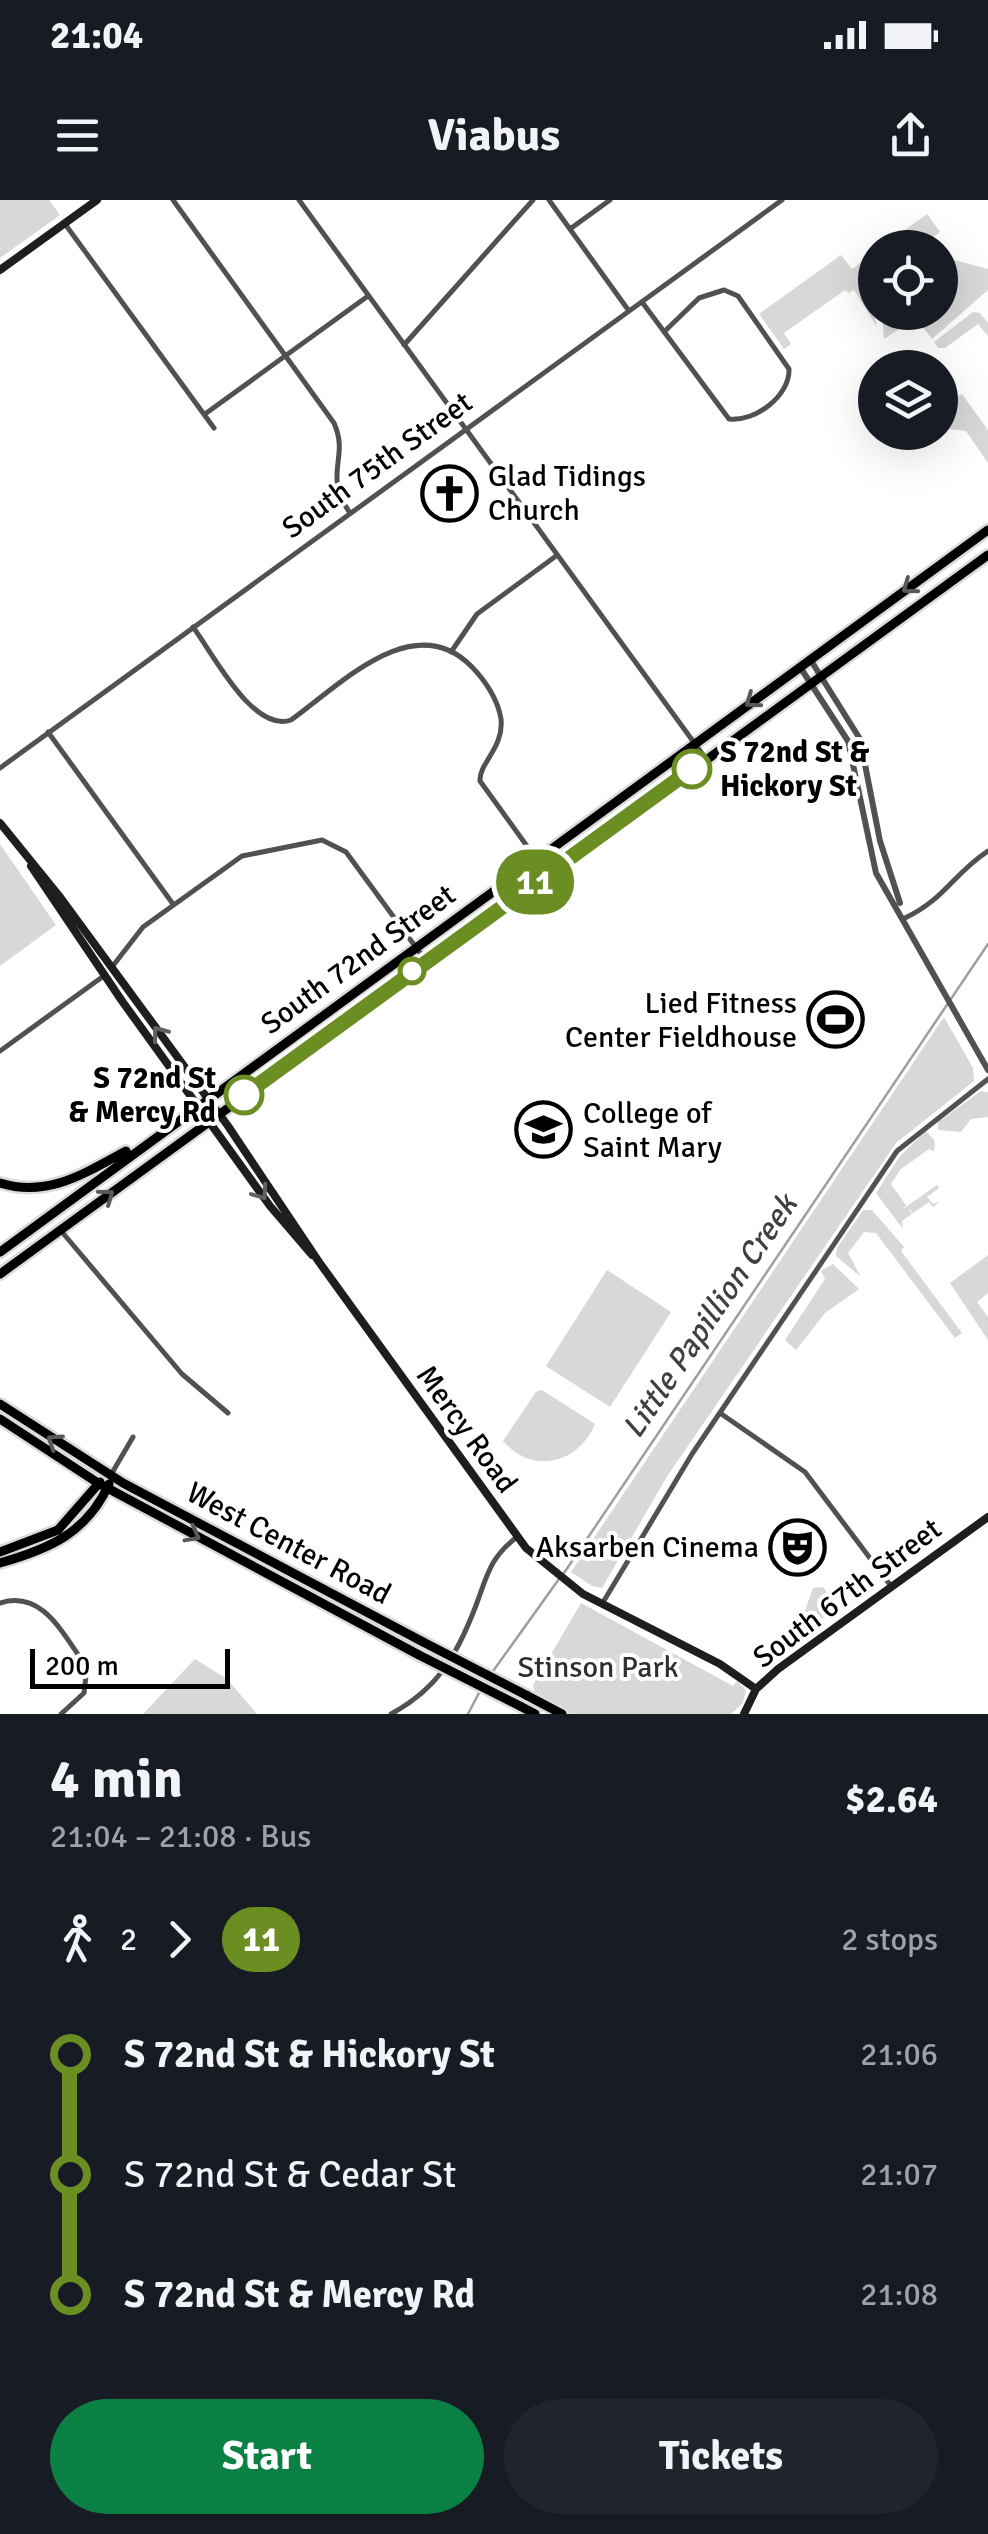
<!DOCTYPE html>
<meta charset="utf-8">
<style>
body{margin:0;font-family:Signika,sans-serif;background:#20242c;color:#f1f3f6;height:100vh;display:flex;flex-direction:column;font-size:38px;white-space:nowrap}
*{box-sizing:border-box;margin:0}
p{font-size:32px;color:#9ea1a6}
.icon{flex:none;width:55px;height:55px;fill:none;stroke:currentColor;stroke-width:2;stroke-linecap:round;stroke-linejoin:round}
.map{position:relative;height:1514px;overflow:hidden}
.sheet{display:flex;flex-direction:column;background:#171b24;flex:1}
.sheet>*{flex:none}
.badge{padding:0 20px;border-radius:32px;font-size:35px;line-height:65px}
.buttons{position:absolute;left:858px;top:30px;display:grid;gap:20px}
.buttons a{display:grid;place-items:center;width:100px;height:100px;border-radius:50%;background:#171b24;box-shadow:0 10px 40px #0002;font-size:50px}
.scale{position:absolute;left:30px;bottom:25px;width:200px;box-sizing:border-box;padding-left:10px;border:5px solid #000;border-top:0;font-size:28px;line-height:35px;white-space:nowrap;color:#000;-webkit-text-stroke:8px #fff;paint-order:stroke}
.map>.badge{position:absolute;translate:-50% -50%;box-shadow:0 0 0 5px #fff}
.legs{display:flex;align-items:center;gap:15px;height:110px;padding:0 50px;font-size:32px}
.legs p{margin-inline-start:auto}
.overview{display:flex;align-items:center;justify-content:space-between;height:170px;padding:0 50px}
h1{font-size:55px;font-weight:700;line-height:75px}
.primary-button{display:flex;gap:20px;margin-top:auto;padding:20px 50px}
.primary-button a{flex:1;height:115px;border-radius:60px;background:#0b8043;color:#fff;font-size:40px;font-weight:700;line-height:115px;text-align:center}
.primary-button a+a{background:#20242c;color:#f1f3f6}
ul{padding:0 50px;list-style:none}
li{display:flex;align-items:center;gap:35px;height:120px;font-size:38px}
li i{display:grid;place-items:center;width:15px;height:100%;margin:0 12px;background:currentColor}
li i::after{content:'';width:25px;height:25px;margin:-12px;border:8px solid;border-radius:50%;background:#171b24}
li p{margin-inline-start:auto}
li:first-child i{background:linear-gradient(#0000 50%,currentColor 0)}
li:last-child i{background:linear-gradient(currentColor 50%,#0000 0)}
.status{display:flex;justify-content:space-between;align-items:center;height:70px;padding:0 50px;background:#171b24;direction:ltr}
.status svg{height:28px;fill:currentColor}
header{display:flex;justify-content:space-between;align-items:center;height:130px;padding:0 50px;background:#171b24;font-size:45px;font-weight:700}
.map>svg:first-child{display:block}
.green{fill:#d8d8d8}
.lines{fill:none;stroke-linecap:round;stroke-linejoin:round}
.stream{stroke:#9f9f9f;stroke-width:2.5}
.primary-casing{stroke:#dbdbdb;stroke-width:14}
.minor{stroke:#515151;stroke-width:5}
.tertiary{stroke:#515151;stroke-width:6}
.secondary{stroke:#1e1e1e;stroke-width:8}
.primary{stroke:#000;stroke-width:9}
.primary-bridge-casing{stroke:#dbdbdb;stroke-width:14;stroke-linecap:butt}
.primary-bridge{stroke:#000;stroke-width:9}
.oneway{stroke:#595959}
.oneway2{stroke:#626262}
.line-1-casing{stroke:#fff;stroke-width:22}
.line-1{stroke:#6b8e23;stroke-width:15}
.stop-1-dot{fill:#fff;stroke:#6b8e23;stroke-width:5}
.labels{text-anchor:middle;stroke-width:8;stroke-linejoin:round;paint-order:stroke}
.street-label{font-size:30px;fill:#000;stroke:#fff}
.poi-label{font-size:30px;fill:#000;stroke:#fff;text-anchor:start}
.stop-label{font-size:30px;font-weight:bold;fill:#000;stroke:#fff;text-anchor:start}
.park-label{font-size:30px;fill:#2f2f2f;stroke:#fff}
.water-label{font-size:32px;font-style:italic;fill:#404040;stroke:#fff}
</style>
<div class="status"><b>21:04</b><svg viewBox="0 0 49 12"><path d="M0 12V9h3v3zM5 12V6h3v6zM10 12V3h3v9zM15 12V0h3v12zM26 1h20v11H26zM47 4h2v5h-2z"/></svg></div>
<header><svg class="icon" aria-label="menu" viewBox="0 0 24 24"><path d="M4 6h16M4 12h16M4 18h16"/></svg>Viabus<svg class="icon" aria-label="share" viewBox="0 0 24 24"><path d="M12 15V3M7 8l5-5 5 5M5 13v7h14v-7"/></svg></header>
<div class="map">
<svg width="988" height="1514" viewBox="0 0 988 1514">
<rect width="100%" height="100%" fill="#fff"/>
<path class="green" d="M 0,0 L 49,0 L 60,15 L 0,58 Z
M 927,14 L 940,32 L 919,47 L 881,47 Z
M 875,52 L 875,82 L 868,90 L 877,127 L 854,90 L 849,93 L 845,90 L 784,133 L 791,144 L 784,149 L 759,114 L 841,55 L 852,69 Z
M 940,56 L 988,69 L 988,90 L 932,139 L 916,118 L 884,139 L 882,113 L 940,112 Z
M 973,112 L 980,113 L 988,123 L 988,136 L 978,124 L 945,148 L 938,148 L 934,142 Z
M 950,188 L 956,197 L 962,194 L 988,230 L 988,263 L 966,231 L 949,229 L 951,224 L 940,208 L 940,195 Z
M 0,644 L 56,725 L 0,766 Z
M 944,817 L 973,868 L 974,881 L 896,943 L 668,1275 L 602,1388 L 592,1386 L 571,1372 Z
M 981,891 L 988,892 L 988,917 L 971,919 L 961,932 L 938,930 L 938,922 Z
M 926,931 L 935,941 L 934,951 L 929,949 L 900,970 L 891,984 L 906,1005 L 903,1009 L 937,985 L 939,988 L 927,997 L 933,1004 L 940,1001 L 933,1007 L 929,1002 L 913,1013 L 908,1007 L 912,1014 L 902,1021 L 903,1029 L 876,993 L 900,956 Z
M 863,1010 L 872,1010 L 904,1047 L 901,1051 L 962,1133 L 955,1138 L 876,1033 L 864,1032 L 848,1053 L 861,1077 L 836,1056 L 837,1048 Z
M 988,1055 L 988,1093 L 977,1102 L 988,1117 L 988,1140 L 950,1083 Z
M 833,1064 L 859,1089 L 825,1113 L 796,1150 L 785,1140 L 825,1079 L 821,1071 Z
M 607,1070 L 671,1112 L 610,1207 L 546,1166 Z
M 542,1190 L 595,1224 C 578,1264 533,1275 503,1241 L 536,1192 Z
M 823,1387 L 838,1408 L 805,1430 L 793,1425 L 801,1412 L 815,1416 L 805,1411 L 813,1388 Z
M 581,1403 L 733,1486 L 737,1481 L 746,1490 L 743,1503 L 731,1514 L 571,1514 L 535,1494 L 533,1485 Z
M 195,1459 L 227,1479 L 257,1514 L 143,1514 Z"/>
<g class="lines">
<path class="stream" d="M 564,1373 L 988,744
M 491,1474 L 559,1379
M 468,1514 L 481,1489"/>
<defs>
<path id="primary" d="M 0,983 C 48,998 85,973 126,951
M 0,1052 L 988,330
M 0,1074 L 988,355
M 0,1204 L 123,1283 L 425,1443
M 0,1219 L 98,1283 L 419,1455
M 0,1352 L 58,1330 L 100,1282
M 0,1363 C 49,1349 87,1333 109,1284
M 526,1495 L 562,1514
M 520,1506 L 535,1514"/>
</defs>
<use href="#primary" class="primary-casing"/>
<path class="minor" d="M 173,0 L 334,223 C 350,259 322,273 350,313
M 299,0 L 706,559
M 549,0 L 629,111
M 65,24 L 214,228
M 570,29 L 610,0
M 642,102 L 729,219 C 755,222 790,196 789,169 L 738,96 L 724,90 L 699,98 L 664,132
M 404,145 L 533,0
M 205,214 L 368,96
M 193,427 C 214,455 253,533 291,520 C 340,485 413,408 471,466 C 484,479 498,499 501,519 C 504,548 479,563 480,581 L 537,660
M 451,452 L 477,414 L 556,356
M 48,532 L 173,704
M 0,568 L 782,0
M 905,718 C 945,699 954,673 988,651
M 112,767 L 143,727 L 242,656 L 322,640 L 346,652 L 426,761
M 0,851 L 105,775
M 62,1032 L 182,1174 L 228,1213
M 720,1213 L 805,1272 L 891,1386
M 112,1273 L 133,1237
M 0,1403 C 44,1389 64,1437 87,1467 L 84,1493 L 61,1514
M 602,1404 L 692,1254 L 897,951 L 988,879
M 391,1514 C 437,1489 456,1457 475,1408 C 487,1377 489,1358 517,1337"/>
<path class="tertiary" d="M 810,459 L 860,539 L 880,641 L 900,703
M 800,467 L 848,541 L 876,673 L 988,870"/>
<path class="secondary" d="M 0,70 L 97,0
M 0,623 L 60,697 L 228,926 L 319,1062 L 526,1348 L 583,1394 L 720,1464 L 756,1489
M 31,666 L 122,801 L 270,1006 L 312,1055
M 744,1514 L 756,1489 L 778,1469 L 988,1317"/>
<use href="#primary" class="primary"/>
<defs>
<path id="primary-bridge" d="M 425,1443 L 526,1495
M 419,1455 L 520,1506"/>
</defs>
<use href="#primary-bridge" class="primary-bridge-casing"/>
<use href="#primary-bridge" class="primary-bridge"/>
</g>
<defs><path id="oneway-chevron" d="M-2-3.5L2.5 0L-2 3.5" fill="none" stroke-width="1.6" stroke-linecap="round" stroke-linejoin="round" transform="scale(2.5)"/></defs>
<g class="oneway">
<use href="#oneway-chevron" transform="translate(909 387) rotate(144)"/>
<use href="#oneway-chevron" transform="translate(752 501) rotate(144)"/>
<use href="#oneway-chevron" transform="translate(107 996) rotate(-36)"/>
<use href="#oneway-chevron" transform="translate(54 1241) rotate(-147)"/>
<use href="#oneway-chevron" transform="translate(193 1335) rotate(28)"/>
</g>
<g class="oneway2">
<use href="#oneway-chevron" transform="translate(159 833) rotate(-127)"/>
<use href="#oneway-chevron" transform="translate(261 993) rotate(54)"/>
</g>
<g class="lines">
<defs>
<path id="line-1" d="M 244,895 L 692,569"/>
</defs>
<use href="#line-1" class="line-1-casing"/>
<use href="#line-1" class="line-1"/>
</g>
<defs>
<symbol id="church-ring" viewBox="-11 -11 22 22"><circle r="9.5" fill="#fff" stroke="#000" stroke-width="1.5"/><path d="M-1.2-6h2.4v3.5h3.3v2.4h-3.3V6h-2.4V-.1h-3.3v-2.4h3.3Z" fill="#000"/></symbol>
<symbol id="stadium-ring" viewBox="-11 -11 22 22"><circle r="9.5" fill="#fff" stroke="#000" stroke-width="1.5"/><path d="M0-5a6.5 5 0 1 0 0 10a6.5 5 0 1 0 0-10ZM-3.5-1.8h7v3.6h-7Z" fill="#000"/></symbol>
<symbol id="university-ring" viewBox="-11 -11 22 22"><circle r="9.5" fill="#fff" stroke="#000" stroke-width="1.5"/><path d="M0-5L7-2L0 1L-7-2ZM-4 1L0 2.5L4 1V4Q0 6-4 4Z" fill="#000"/></symbol>
<symbol id="theatre-ring" viewBox="-11 -11 22 22"><circle r="9.5" fill="#fff" stroke="#000" stroke-width="1.5"/><path d="M-5-5.5Q0-4 5-5.5V0Q5 5 0 6Q-5 5-5 0ZM-3.3-2.5H-1v1.5H-3.3ZM1-2.5H3.3v1.5H1ZM-2.8 1Q0 5.5 2.8 1Z" fill="#000"/></symbol>
</defs>
<g fill-rule="evenodd">
<use href="#church-ring" x="418" y="262" width="63" height="63"/>
<use href="#stadium-ring" x="804" y="788" width="63" height="63"/>
<use href="#university-ring" x="512" y="898" width="63" height="63"/>
<use href="#theatre-ring" x="766" y="1316" width="63" height="63"/>
</g>
<g class="stop-1-dot">
<circle cx="692" cy="569" r="18"/>
<circle cx="412" cy="771" r="12"/>
<circle cx="244" cy="895" r="18"/>
</g>
<g class="labels">
<g class="street-label">
<text transform="translate(377 265) rotate(-36)" y="10">South 75th Street</text>
<text transform="translate(358 759) rotate(-36)" y="10">South 72nd Street</text>
<text transform="translate(467 1229) rotate(54)" y="10">Mercy Road</text>
<text transform="translate(289 1343) rotate(28)" y="10">West Center Road</text>
<text transform="translate(847 1393) rotate(-37)" y="10">South 67th Street</text>
</g>
<g class="poi-label">
<text x="488" y="286">Glad Tidings<tspan x="488" dy="34">Church</tspan></text>
<text x="797" y="813" text-anchor="end">Lied Fitness<tspan x="797" dy="34">Center Fieldhouse</tspan></text>
<text x="583" y="923">College of<tspan x="583" dy="34">Saint Mary</tspan></text>
<text x="759" y="1357" text-anchor="end">Aksarben Cinema</text>
</g>
<g class="stop-label">
<text x="720" y="562">S 72nd St &amp;<tspan x="720" dy="34">Hickory St</tspan></text>
<text x="216" y="888" text-anchor="end">S 72nd St<tspan x="216" dy="34">&amp; Mercy Rd</tspan></text>
</g>
<g class="park-label">
<text x="598" y="1477">Stinson Park</text>
</g>
<g class="water-label">
<text transform="translate(709 1116) rotate(-56)" y="11">Little Papillion Creek</text>
</g>
</g>
</svg>
<div class="buttons">
<a><svg class="icon" aria-label="locate" viewBox="0 0 24 24"><circle cx="12" cy="12" r="6"/><path d="M12 2v4M12 18v4M2 12h4M18 12h4"/></svg></a>
<a><svg class="icon" aria-label="layers" viewBox="0 0 24 24"><path d="M12 4l9 5-9 5-9-5zM3 14l9 5 9-5"/></svg></a>
</div>
<div class="scale">200 m</div>
<b class="badge" style="left:535px;top:682px;background:#6b8e23;color:#fff">11</b>
</div>
<section class="sheet">
<div class="overview"><div><h1>4 min</h1><p>21:04 – 21:08 · Bus</p></div><b>$2.64</b></div>
<div class="legs"><svg class="icon" aria-label="walk" viewBox="0 0 24 24"><circle cx="13" cy="4" r="2"/><path d="M13 8l-2 6 4 7M11 14l-3 7M7 12l3-4h3l4 4"/></svg>2<svg class="icon" aria-label="forward" viewBox="0 0 24 24"><path d="M9 5l7 7-7 7"/></svg><b class="badge" style="background:#6b8e23;color:#fff">11</b><p>2 stops</p></div>
<ul>
<li><i style="color:#6b8e23"></i><b>S 72nd St &amp; Hickory St</b><p>21:06</p></li>
<li><i style="color:#6b8e23"></i><span>S 72nd St &amp; Cedar St</span><p>21:07</p></li>
<li><i style="color:#6b8e23"></i><b>S 72nd St &amp; Mercy Rd</b><p>21:08</p></li>
</ul>
<div class="primary-button"><a>Start</a><a>Tickets</a></div>
</section>
